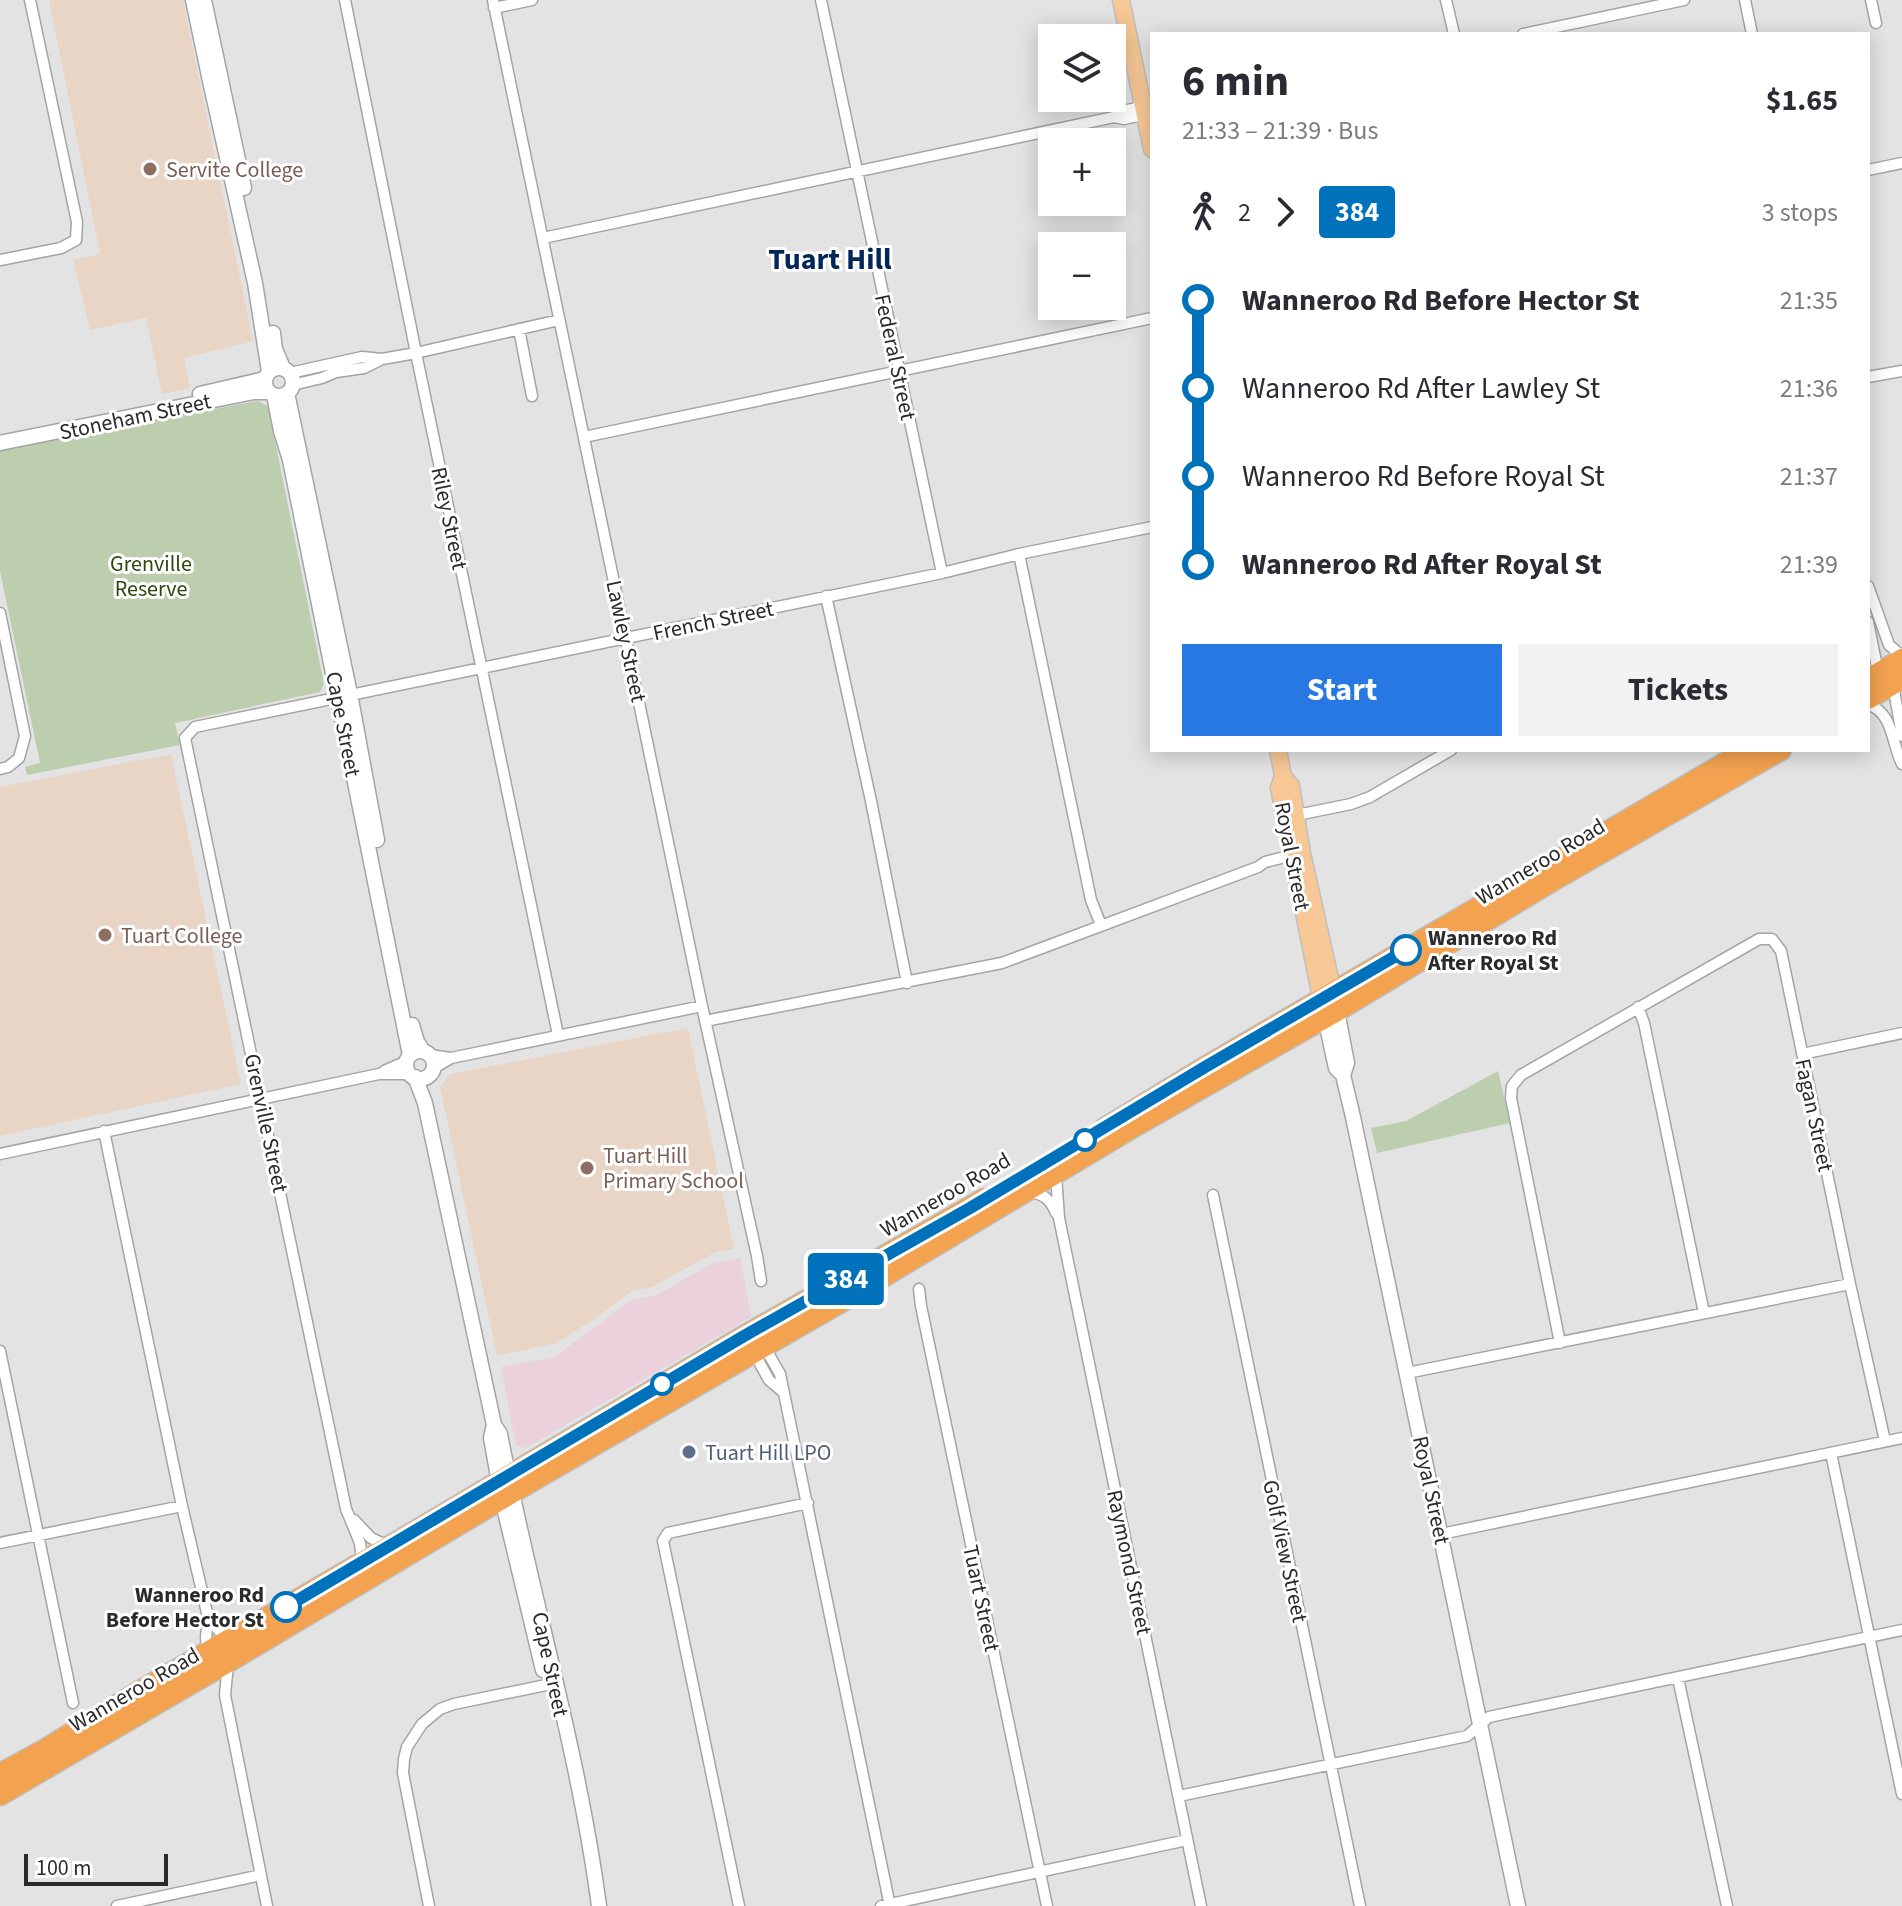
<!DOCTYPE html>
<meta charset="utf-8">
<style>
body{margin:0;font-family:"Source Sans 3",sans-serif;background:#f2f2f3;color:#2b2b33;height:100vh;display:flex;flex-direction:column;font-size:30px;white-space:nowrap}
*{box-sizing:border-box;margin:0}
p{font-size:26px;color:#7c7c81}
.icon{flex:none;width:44px;height:44px;fill:none;stroke:currentColor;stroke-width:2;stroke-linecap:round;stroke-linejoin:round}
.map{position:relative;flex:1;overflow:hidden}
.sheet{position:absolute;left:1150px;top:32px;width:720px;height:720px;display:flex;flex-direction:column;background:#fff;border-radius:0px;box-shadow:0 4px 20px #0003}
.sheet>*{flex:none}
.badge{padding:0 16px;border-radius:6px;font-size:28px;line-height:52px}
.tools{position:absolute;left:1038px;top:24px;display:grid;gap:16px}
.tools a{display:grid;place-items:center;width:88px;height:88px;border-radius:0px;background:#fff;box-shadow:0 4px 20px #0003;font-size:40px}
.scale{position:absolute;left:24px;bottom:20px;width:144px;box-sizing:border-box;padding-left:8px;border:4px solid #2a2a2a;border-top:0;font-size:22px;line-height:28px;white-space:nowrap;color:#2a2a2a;-webkit-text-stroke:6px #fff;paint-order:stroke}
.map>.badge{position:absolute;translate:-50% -50%;box-shadow:0 0 0 4px #fff}
.legs{display:flex;align-items:center;gap:12px;height:88px;padding:0 32px;font-size:26px}
.legs p{margin-inline-start:auto}
.headline{display:flex;align-items:center;justify-content:space-between;height:136px;padding:0 32px}
h1{font-size:44px;font-weight:700;line-height:60px}
.button{display:flex;gap:16px;margin-top:auto;padding:16px 32px}
.button a{flex:1;height:92px;border-radius:0px;background:#2878e3;color:#fff;font-size:32px;font-weight:700;line-height:92px;text-align:center}
.button a+a{background:#f2f2f3;color:#2b2b33}
ul{padding:0 32px;list-style:none}
li{display:flex;align-items:center;gap:28px;height:88px;font-size:30px}
li i{display:grid;place-items:center;width:12px;height:100%;margin:0 10px;background:currentColor}
li i::after{content:'';width:20px;height:20px;margin:-10px;border:6px solid;border-radius:50%;background:#fff}
li p{margin-inline-start:auto}
li:first-child i{background:linear-gradient(#0000 50%,currentColor 0)}
li:last-child i{background:linear-gradient(currentColor 50%,#0000 0)}
.map>svg:first-child{display:block}
.commercial{fill:#ead1db}
.education{fill:#e9d5c6}
.green{fill:#bccead}
.lines{fill:none;stroke-linecap:round;stroke-linejoin:round}
.street-casing{stroke:#a4a4a5;stroke-width:13}
.secondary-casing{stroke:#a4a4a5;stroke-width:17}
.primary-casing{stroke:#bfbfbf;stroke-width:19}
.highway-casing{stroke:#bfbfbf;stroke-width:23}
.street{stroke:#fff;stroke-width:10}
.secondary{stroke:#fff;stroke-width:14}
.primary{stroke:#f8c796;stroke-width:16}
.highway{stroke:#f3a250;stroke-width:20}
.line-1-casing{stroke:#fff;stroke-width:18}
.line-1{stroke:#0072bc;stroke-width:12}
.education-dot{fill:#8d6e63;stroke:#fff;stroke-width:3}
.stop-1-dot{fill:#fff;stroke:#0072bc;stroke-width:4}
.service-dot{fill:#5c6f8a;stroke:#fff;stroke-width:3}
.labels{text-anchor:middle;stroke-width:6;stroke-linejoin:round;paint-order:stroke}
.education-label{font-size:22px;fill:#785e54;stroke:#fff;text-anchor:start}
.street-label{font-size:22px;fill:#2a2a2a;stroke:#fff}
.park-label{font-size:22px;fill:#2e480e;stroke:#fff}
.stop-label{font-size:22px;font-weight:bold;fill:#2a2a2a;stroke:#fff;text-anchor:start}
.service-label{font-size:22px;fill:#4e5e75;stroke:#fff;text-anchor:start}
.district-label{font-size:30px;font-weight:bold;fill:#012759;stroke:#fff}
</style>
<div class="map">
<svg width="1902" height="1906" viewBox="0 0 1902 1906">
<rect width="100%" height="100%" fill="#e3e3e4"/>
<path class="commercial" d="M 740,1258 L 751,1317 L 526,1448 L 516,1446 L 501,1367 L 554,1357 L 632,1300 L 657,1295 L 711,1264 Z"/>
<path class="education" d="M 49,0 L 183,0 L 253,341 L 184,358 L 190,388 L 162,394 L 146,318 L 90,330 L 73,260 L 100,254 Z
M 171,754 L 241,1084 L 0,1136 L 0,787 Z
M 688,1028 L 734,1249 L 714,1253 L 652,1287 L 632,1291 L 599,1316 L 557,1343 L 497,1356 L 440,1087 L 450,1074 Z"/>
<path class="green" d="M 258,401 L 268,406 L 324,684 L 320,692 L 175,723 L 180,745 L 27,775 L 25,767 L 40,763 L 0,571 L 0,449 Z
M 1498,1071 L 1510,1123 L 1377,1153 L 1371,1128 L 1406,1121 Z"/>
<g class="lines">
<defs>
<path id="street" d="M 345,0 L 416,353 L 558,1035
M 493,0 L 702,1006 L 757,1256 L 761,1281
M 821,0 L 942,573
M 1446,0 L 1454,34
M 1745,0 L 1752,34
M 1871,0 L 1876,23
M 494,8 L 532,0
M 1523,34 L 1684,0
M 1114,117 L 1122,111 L 1152,105
M 1868,170 L 1902,163
M 543,238 L 1114,117 L 1124,119 L 1147,114
M 0,260 L 61,248 L 76,240 L 77,222 L 30,0
M 519,329 L 532,396
M 290,373 L 362,357 L 382,359 L 416,353 L 559,320
M 1868,377 L 1902,371
M 292,385 L 322,378 L 336,372 L 364,368 L 380,360
M 584,437 L 1152,318
M 1019,554 L 1091,900 L 1101,925
M 1868,586 L 1889,645 L 1902,656
M 826,596 L 871,801 L 907,983
M 0,613 L 25,736 L 19,758 L 8,767 L 0,769
M 1868,622 L 1877,667 L 1880,672
M 1889,685 L 1894,690 L 1902,736
M 1868,705 C 1893,711 1892,745 1902,764
M 1292,816 L 1351,804 L 1370,797 L 1451,750
M 1638,1007 L 1644,1023 L 1704,1313
M 705,1021 L 1002,963 L 1258,867 L 1265,862 L 1297,854
M 1802,1054 L 1902,1033
M 429,1055 L 451,1058 L 702,1006
M 432,1069 L 451,1058
M 384,1071 L 407,1061
M 104,1131 L 182,1506 L 208,1617 L 206,1637 L 207,1652
M 0,1154 L 379,1074 L 409,1074
M 1056,1175 L 1059,1218 L 1201,1906
M 1030,1192 C 1045,1195 1050,1199 1056,1213
M 1213,1195 L 1360,1906
M 919,1289 L 921,1306 L 1047,1906
M 1560,1343 L 1511,1098 L 1512,1086 L 1521,1075 L 1759,939 L 1772,939 L 1781,951 L 1850,1284 L 1885,1441
M 763,1344 L 780,1374 L 890,1906
M 0,1351 L 73,1703
M 753,1351 L 769,1380 L 782,1391
M 1407,1373 L 1850,1284
M 1831,1453 L 1902,1794
M 354,1520 L 371,1538 L 388,1546
M 1441,1534 L 1902,1438
M 0,1543 L 182,1506
M 362,1562 L 360,1543 L 346,1509 L 185,738 L 195,727 L 942,573 L 1019,554 L 1152,527
M 208,1617 L 218,1630 L 234,1636
M 228,1664 L 225,1695 L 267,1906
M 1678,1678 L 1727,1906
M 1179,1796 L 1467,1736 L 1489,1717 L 1902,1630
M 117,1906 L 261,1875
M 429,1906 L 403,1773 L 404,1759 L 407,1747 L 422,1724 L 440,1709 L 454,1704 L 556,1683
M 739,1906 L 663,1541 L 668,1533 L 808,1503
M 881,1906 L 1187,1840"/>
<path id="secondary" d="M 193,0 L 210,81 L 255,283 L 269,371
M 204,0 L 244,188
M 273,333 L 275,349 L 283,368
M265 382a14 14 0 1 1 28 0a14 14 0 1 1-28 0Z
M 287,393 L 350,694 L 377,840
M 200,394 L 265,379
M 274,395 L 281,431 L 290,460 L 410,1055
M 0,443 L 254,392 L 269,392
M 1337,1011 L 1347,1063 L 1343,1075
M 1325,1017 L 1336,1068 L 1343,1075 L 1353,1117 L 1518,1906
M 412,1025 L 417,1042 L 423,1051
M406 1065a14 14 0 1 1 28 0a14 14 0 1 1-28 0Z
M 415,1077 L 425,1103 L 494,1425 L 500,1434 C 530,1592 578,1747 599,1906
M 494,1425 L 491,1438 L 502,1499 L 543,1670"/>
<path id="primary" d="M 1121,0 L 1152,149
M 1278,750 L 1283,776 L 1291,786 L 1302,853 L 1335,1001
M 1283,776 L 1279,788 L 1323,1008"/>
<path id="highway" d="M 1868,679 L 1902,659
M 1868,699 L 1902,679
M 1105,1128 L 1205,1067 L 1747,750
M 0,1774 L 44,1750 L 135,1694 L 397,1542 L 744,1336 L 984,1199
M 0,1795 L 228,1662 L 532,1481 L 841,1302 L 1132,1128 L 1337,1011 L 1559,877 L 1781,750"/>
</defs>
<use href="#street" class="street-casing"/>
<use href="#secondary" class="secondary-casing"/>
<use href="#primary" class="primary-casing"/>
<use href="#highway" class="highway-casing"/>
<use href="#street" class="street"/>
<use href="#secondary" class="secondary"/>
<use href="#primary" class="primary"/>
<use href="#highway" class="highway"/>
</g>
<g class="lines">
<defs>
<path id="line-1" d="M 286,1607 L 744,1336 L 970,1208 L 1205,1067 L 1406,950"/>
</defs>
<use href="#line-1" class="line-1-casing"/>
<use href="#line-1" class="line-1"/>
</g>
<g class="education-dot">
<circle cx="150" cy="169" r="8"/>
<circle cx="105" cy="935" r="8"/>
<circle cx="587" cy="1168" r="8"/>
</g>
<g class="stop-1-dot">
<circle cx="1406" cy="950" r="14"/>
<circle cx="1085" cy="1140" r="10"/>
<circle cx="662" cy="1384" r="10"/>
<circle cx="286" cy="1607" r="14"/>
</g>
<circle class="service-dot" cx="689" cy="1452" r="8"/>
<g class="labels">
<g class="education-label">
<text x="166" y="177">Servite College</text>
<text x="121" y="943">Tuart College</text>
<text x="603" y="1163">Tuart Hill<tspan x="603" dy="25">Primary School</tspan></text>
</g>
<g class="street-label">
<text transform="translate(896 357) rotate(78)" y="8">Federal Street</text>
<text transform="translate(135 416) rotate(-12)" y="8">Stoneham Street</text>
<text transform="translate(450 518) rotate(78)" y="8">Riley Street</text>
<text transform="translate(713 620) rotate(-12)" y="8">French Street</text>
<text transform="translate(627 641) rotate(78)" y="8">Lawley Street</text>
<text transform="translate(344 724) rotate(79)" y="8">Cape Street</text>
<text transform="translate(1293 856) rotate(79)" y="8">Royal Street</text>
<text transform="translate(1540 861) rotate(-31)" y="8">Wanneroo Road</text>
<text transform="translate(1815 1115) rotate(78)" y="8">Fagan Street</text>
<text transform="translate(267 1123) rotate(78)" y="8">Grenville Street</text>
<text transform="translate(945 1194) rotate(-30)" y="8">Wanneroo Road</text>
<text transform="translate(1432 1490) rotate(78)" y="8">Royal Street</text>
<text transform="translate(1286 1551) rotate(78)" y="8">Golf View Street</text>
<text transform="translate(1130 1562) rotate(78)" y="8">Raymond Street</text>
<text transform="translate(982 1598) rotate(78)" y="8">Tuart Street</text>
<text transform="translate(551 1664) rotate(78)" y="8">Cape Street</text>
<text transform="translate(134 1689) rotate(-30)" y="8">Wanneroo Road</text>
</g>
<g class="park-label">
<text x="151" y="571">Grenville<tspan x="151" dy="25">Reserve</tspan></text>
</g>
<g class="stop-label">
<text x="1428" y="945">Wanneroo Rd<tspan x="1428" dy="25">After Royal St</tspan></text>
<text x="264" y="1602" text-anchor="end">Wanneroo Rd<tspan x="264" dy="25">Before Hector St</tspan></text>
</g>
<g class="service-label">
<text x="705" y="1460">Tuart Hill LPO</text>
</g>
<g class="district-label">
<text x="830" y="269">Tuart Hill</text>
</g>
</g>
</svg>
<div class="tools">
<a><svg class="icon" aria-label="layers" viewBox="0 0 24 24"><path d="M12 4l9 5-9 5-9-5zM3 14l9 5 9-5"/></svg></a>
<a>+</a>
<a>−</a>
</div>
<div class="scale">100 m</div>
<b class="badge" style="left:846px;top:1279px;background:#0072bc;color:#fff">384</b>
<section class="sheet">
<div class="headline"><div><h1>6 min</h1><p>21:33 – 21:39 · Bus</p></div><b>$1.65</b></div>
<div class="legs"><svg class="icon" aria-label="walk" viewBox="0 0 24 24"><circle cx="13" cy="4" r="2"/><path d="M13 8l-2 6 4 7M11 14l-3 7M7 12l3-4h3l4 4"/></svg>2<svg class="icon" aria-label="forward" viewBox="0 0 24 24"><path d="M9 5l7 7-7 7"/></svg><b class="badge" style="background:#0072bc;color:#fff">384</b><p>3 stops</p></div>
<ul>
<li><i style="color:#0072bc"></i><b>Wanneroo Rd Before Hector St</b><p>21:35</p></li>
<li><i style="color:#0072bc"></i><span>Wanneroo Rd After Lawley St</span><p>21:36</p></li>
<li><i style="color:#0072bc"></i><span>Wanneroo Rd Before Royal St</span><p>21:37</p></li>
<li><i style="color:#0072bc"></i><b>Wanneroo Rd After Royal St</b><p>21:39</p></li>
</ul>
<div class="button"><a>Start</a><a>Tickets</a></div>
</section>
</div>
